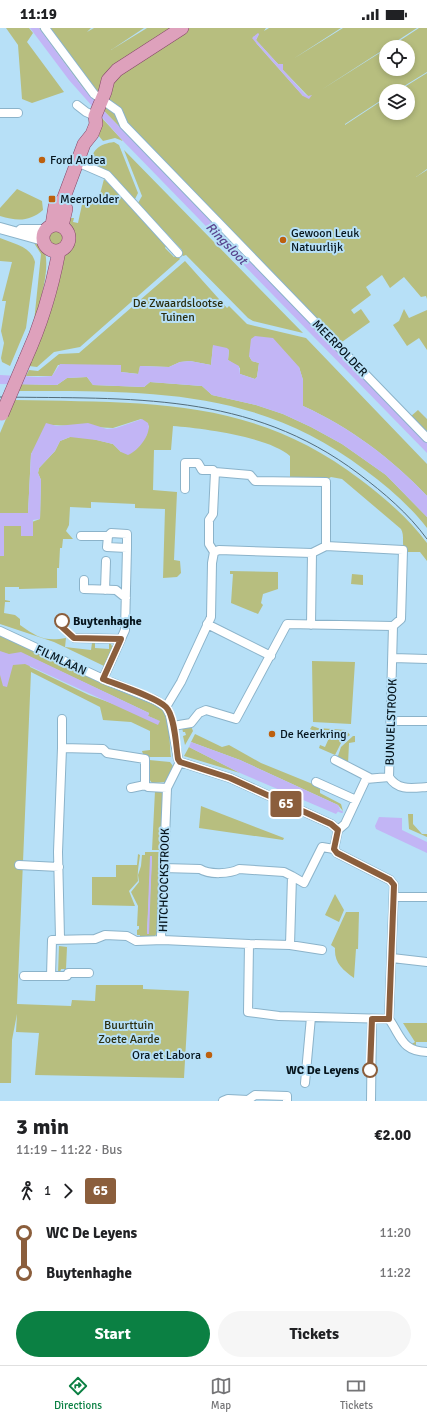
<!DOCTYPE html>
<meta charset="utf-8">
<style>
body{margin:0;font-family:Signika,sans-serif;background:#f6f6f6;color:#202124;height:100vh;display:flex;flex-direction:column;font-size:15px;white-space:nowrap}
*{box-sizing:border-box;margin:0}
p{font-size:13px;color:#757577}
.icon{flex:none;width:22px;height:22px;fill:none;stroke:currentColor;stroke-width:2;stroke-linecap:round;stroke-linejoin:round}
.map{position:relative;height:1073px;overflow:hidden}
.sheet{display:flex;flex-direction:column;background:#fff;flex:1}
.sheet>*{flex:none}
.badge{padding:0 8px;border-radius:3px;font-size:14px;line-height:26px}
.fabs{position:absolute;left:379px;top:12px;display:grid;gap:8px}
.fabs a{display:grid;place-items:center;width:36px;height:36px;border-radius:50%;background:#fff;box-shadow:0 2px 6px #0003;font-size:20px}
.map>.badge{position:absolute;translate:-50% -50%;box-shadow:0 0 0 2px #fff}
.legs{display:flex;align-items:center;gap:6px;height:44px;padding:0 16px;font-size:13px}
.legs p{margin-inline-start:auto}
.headline{display:flex;align-items:center;justify-content:space-between;height:68px;padding:0 16px}
h1{font-size:22px;font-weight:800;line-height:30px}
.primary-button{display:flex;gap:8px;margin-top:auto;padding:8px 16px}
.primary-button a{flex:1;height:46px;border-radius:24px;background:#0b8043;color:#fff;font-size:16px;font-weight:800;line-height:46px;text-align:center}
.primary-button a+a{background:#f6f6f6;color:#202124}
ul{padding:0 16px;list-style:none}
li{display:flex;align-items:center;gap:14px;height:40px;font-size:15px}
li i{display:grid;place-items:center;width:6px;height:100%;margin:0 5px;background:currentColor}
li i::after{content:'';width:10px;height:10px;margin:-5px;border:3px solid;border-radius:50%;background:#fff}
li p{margin-inline-start:auto}
li:first-child i{background:linear-gradient(#0000 50%,currentColor 0)}
li:last-child i{background:linear-gradient(currentColor 50%,#0000 0)}
.status{display:flex;justify-content:space-between;align-items:center;height:28px;padding:0 20px;background:#fff;direction:ltr}
.status svg{height:11px;fill:currentColor}
.dock{display:flex;justify-content:space-around;align-items:center;height:56px;border-top:1px solid #e0e0e0;background:#fff;font-size:11px;color:#757577}
.dock a{display:grid;justify-items:center;gap:2px}
.dock .active{color:#0b8043}
.map>svg:first-child{display:block}
.green{fill:#b7be7f;fill-rule:evenodd}
.water{fill:#c2b5f5}
.lines{fill:none;stroke-linecap:round;stroke-linejoin:round}
.stream{stroke:#c2b5f5;stroke-width:2}
.minor-casing{stroke:#8bb3ca;stroke-width:10}
.tertiary-casing{stroke:#8bb3ca;stroke-width:12}
.primary-casing{stroke:#844768;stroke-width:14}
.minor{stroke:#fff;stroke-width:8}
.tertiary{stroke:#fff;stroke-width:10}
.primary{stroke:#dea1bc;stroke-width:13}
.tram{stroke:#536d7b;stroke-width:1}
.primary-bridge-casing{stroke:#844768;stroke-width:14;stroke-linecap:butt}
.primary-bridge{stroke:#dea1bc;stroke-width:13}
.line-1-casing{stroke:#fff;stroke-width:9}
.line-1{stroke:#8b5e3c;stroke-width:6}
.poi-dot{fill:#bd600e;stroke:#b7e0f7;stroke-width:1.5}
.stop-1-dot{fill:#fff;stroke:#8b5e3c;stroke-width:2}
.labels{text-anchor:middle;stroke-width:4;stroke-linejoin:round;paint-order:stroke}
.poi-label{font-size:12px;fill:#06151d;stroke:#b7e0f7;text-anchor:start}
.park-label{font-size:12px;fill:#2b2e10;stroke:#b7e0f7}
.street-label{font-size:12px;fill:#06151d;stroke:#b7e0f7}
.stop-label{font-size:12px;font-weight:bold;fill:#06151d;stroke:#b7e0f7;text-anchor:start}
.water-label{font-size:13px;font-style:italic;fill:#58448f;stroke:#b7e0f7}
</style>
<div class="status"><b>11:19</b><svg viewBox="0 0 49 12"><path d="M0 12V9h3v3zM5 12V6h3v6zM10 12V3h3v9zM15 12V0h3v12zM26 1h20v11H26zM47 4h2v5h-2z"/></svg></div>
<div class="map">
<svg width="427" height="1073" viewBox="0 0 427 1073">
<rect width="100%" height="100%" fill="#b7e0f7"/>
<path class="green" d="M 6,0 L 29,0 L 33,5 L 27,14 L 64,64 L 32,75 L 22,71 L 18,17 Z
M 39,0 L 91,0 L 87,4 L 94,0 L 144,0 L 111,22 L 147,0 L 266,0 L 264,3 L 269,0 L 341,0 L 293,31 L 343,0 L 417,0 L 321,62 L 386,21 L 386,41 L 408,41 L 408,19 L 390,19 L 419,0 L 427,0 L 427,44 L 396,63 L 386,63 L 386,69 L 345,96 L 345,97 L 386,70 L 386,85 L 408,85 L 408,63 L 398,63 L 427,45 L 427,141 L 416,149 L 427,142 L 427,271 L 426,268 L 421,269 L 404,249 L 390,260 L 382,247 L 366,259 L 371,267 L 351,282 L 354,286 L 361,281 L 370,294 L 339,316 L 410,389 L 418,382 L 427,391 L 427,413 L 104,83 L 83,60 ZM 259,6 L 256,12 L 278,36 L 283,37 L 283,42 L 308,68 L 303,68 L 257,16 L 253,9 Z
M 101,89 L 123,113 L 115,110 L 103,113 L 98,107 Z
M 114,114 L 119,117 L 138,165 L 135,171 L 111,145 L 90,134 C 94,120 100,116 114,114 Z
M 124,122 L 303,305 L 253,293 L 248,290 L 186,227 L 183,228 L 180,225 L 182,222 L 138,175 L 142,168 Z
M 104,151 L 167,216 L 165,220 L 174,229 L 177,227 L 180,231 L 80,319 L 54,324 L 37,339 L 29,338 L 53,276 L 59,245 L 64,228 L 74,213 L 74,206 L 68,190 L 74,190 L 73,194 L 78,195 L 83,172 L 98,174 Z
M 17,161 L 42,173 L 43,182 C 29,194 17,193 0,188 L 0,180 Z
M48 209a8 8 0 1 1 16 0a8 8 0 1 1-16 0Z
M 0,210 C 14,216 31,218 35,234 L 26,300 L 10,338 L 2,334 L 1,330 L 4,315 L 1,303 L 6,273 L 2,273 L 12,234 L 0,233 Z
M 34,215 L 42,217 C 53,234 40,275 34,294 L 41,226 Z
M 185,233 L 227,280 L 229,278 L 247,296 L 306,310 L 427,436 L 427,468 C 392,431 350,399 303,378 L 303,352 L 299,339 L 249,328 L 252,333 L 259,335 L 257,349 L 255,351 L 240,346 L 240,340 L 228,332 L 229,322 L 213,318 L 211,337 L 190,333 L 180,334 L 169,339 L 140,338 L 139,346 L 121,344 L 121,338 L 58,337 L 52,348 L 26,348 L 29,342 L 38,343 L 59,326 L 79,325 Z
M 404,281 L 409,290 L 427,282 L 427,322 L 419,310 L 407,318 L 393,297 L 399,293 Z
M 87,349 L 93,357 L 144,359 L 150,354 L 202,358 L 212,367 L 256,377 L 283,386 L 311,399 L 342,416 L 386,447 L 427,489 L 427,500 C 410,478 388,459 365,442 C 258,360 146,363 18,363 L 20,356 L 57,357 L 67,350 Z
M 14,372 C 144,375 252,368 361,452 C 386,471 408,490 427,515 L 427,533 L 420,524 L 405,524 C 401,516 405,508 401,501 L 342,451 L 331,449 L 326,452 L 290,450 L 290,428 C 269,409 201,400 173,398 L 171,422 L 154,422 L 153,462 L 177,464 L 174,532 L 180,533 L 181,545 L 177,549 L 163,550 L 165,481 L 135,480 L 135,476 L 91,474 L 91,480 L 70,479 L 69,497 L 66,503 L 73,511 L 63,511 L 62,520 L 60,520 L 59,540 L 57,540 L 57,560 L 19,561 L 19,559 L 5,559 L 5,572 L 10,573 L 10,574 L 5,574 L 4,585 L 15,587 L 20,591 L 20,597 C 37,609 45,614 66,610 L 65,619 L 91,622 L 92,615 L 95,615 L 95,620 L 109,621 L 109,615 L 111,616 L 113,621 L 104,638 L 54,614 L 0,596 L 0,528 L 4,528 L 4,498 L 21,498 L 40,491 L 41,452 L 38,445 L 39,440 L 55,423 L 60,413 L 70,409 L 85,409 L 113,416 L 121,424 L 146,408 L 149,398 L 141,391 L 113,400 L 52,397 L 31,426 L 28,485 L 0,485 L 0,405 Z
M 230,543 L 278,544 L 278,561 L 263,566 L 261,575 L 263,577 L 258,586 L 231,575 L 233,546 L 230,546 Z
M 352,546 L 363,547 L 363,557 L 351,556 Z
M 0,608 L 122,662 C 136,666 161,673 167,689 C 169,695 170,720 171,729 L 147,729 L 143,726 L 142,723 L 150,722 L 150,703 L 131,694 L 103,692 L 100,679 L 31,644 L 17,976 L 71,978 L 72,972 L 95,973 L 96,957 L 143,957 L 143,961 L 189,963 L 184,1050 L 35,1047 L 39,1005 L 16,1004 L 17,986 L 12,1012 L 11,1055 L 0,1055 ZM 26,627 L 149,685 L 148,688 L 160,693 L 89,667 L 30,639 Z
M 312,633 L 355,634 L 351,696 L 313,694 Z
M 191,698 L 193,703 L 185,717 L 183,708 L 186,707 L 185,704 L 183,704 L 182,700 Z
M 312,698 L 318,700 L 346,702 L 350,707 L 342,713 L 335,727 L 319,720 L 320,717 L 325,719 L 329,710 L 310,701 Z
M 195,706 L 222,719 L 229,717 L 261,735 L 320,759 L 320,765 L 341,776 L 343,783 L 338,777 L 240,732 L 191,714 Z
M 353,708 L 355,708 L 355,714 L 349,715 L 348,736 L 337,731 L 341,719 Z
M 189,719 L 240,745 L 184,728 Z
M 149,732 L 170,734 L 173,738 L 166,754 L 152,755 L 149,751 Z
M 155,763 L 161,763 L 163,767 L 161,822 L 152,822 Z
M 201,778 L 284,810 L 283,812 L 199,800 Z
M 408,786 L 413,786 L 413,796 L 422,806 L 427,806 L 427,809 L 409,801 Z
M 145,824 L 159,824 L 161,828 L 158,904 L 154,909 L 140,910 L 140,907 L 137,907 L 137,902 L 139,901 L 139,898 L 137,898 L 138,878 L 131,864 L 139,854 L 138,847 L 141,838 L 142,827 L 145,827 ZM 151,828 L 152,828 L 148,906 L 147,905 Z
M 138,826 L 140,827 C 139,836 137,844 138,853 L 129,863 L 135,878 L 92,877 L 92,849 L 116,849 L 116,837 L 137,837 Z
M 335,866 L 344,882 L 339,894 L 325,887 Z
M 346,884 L 359,884 L 358,921 L 356,921 L 354,950 C 343,942 334,935 335,920 L 331,917 Z
M 59,918 L 67,919 L 66,941 L 61,941 L 60,945 L 58,945 Z
M 403,995 L 427,995 L 427,1014 L 416,1014 L 416,1020 L 410,1017 L 415,1014 Z"/>
<path class="water" d="M 30,0 L 39,0 L 83,60 L 104,83 L 427,413 L 427,425 L 123,113 L 69,52 Z
M 258,5 L 259,6 L 256,12 L 278,36 L 283,36 L 283,42 L 305,66 L 308,68 L 312,67 L 309,71 L 303,68 L 257,16 L 252,10 Z
M 255,308 L 273,310 L 299,339 L 303,352 L 303,378 C 350,399 392,431 427,468 L 427,489 L 386,447 L 342,416 L 311,399 L 283,386 L 256,377 L 212,367 L 202,358 L 150,354 L 144,359 L 93,357 L 87,349 L 67,350 L 57,357 L 0,356 L 0,347 L 38,349 L 52,348 L 60,336 L 121,337 L 121,344 L 138,346 L 140,338 L 169,339 L 180,334 L 190,333 L 211,337 L 213,317 L 227,320 L 229,322 L 228,332 L 239,338 L 240,346 L 255,351 L 257,349 L 259,335 L 252,333 L 249,328 L 251,311 Z
M 142,391 L 148,395 C 152,406 138,423 128,427 L 121,424 L 113,416 L 96,412 L 70,409 L 60,413 L 55,423 L 39,440 L 38,445 L 41,452 L 40,491 L 33,492 L 33,508 L 21,508 L 21,498 L 4,498 L 4,528 L 0,528 L 0,485 L 28,485 L 31,426 L 46,395 L 57,398 L 88,395 L 107,401 L 116,400 Z
M 0,623 L 9,626 L 21,624 L 149,685 L 148,688 L 160,693 L 158,697 L 25,636 L 13,637 L 7,659 L 3,658 L 0,647 Z
M 191,714 L 240,732 L 338,777 L 340,781 L 336,786 L 240,745 L 189,719 Z
M 379,789 L 402,790 L 402,802 L 427,814 L 427,825 L 376,801 L 375,798 Z
M 150,828 L 152,828 L 149,906 L 147,906 Z"/>
<g class="lines">
<path class="stream" d="M 339,783 L 342,784"/>
<defs>
<path id="minor" d="M 45,0 L 94,66 L 118,83 L 124,97 L 427,410
M 77,77 L 86,84 L 95,88
M 0,85 L 18,85
M 77,134 L 107,147 L 178,225
M 185,461 L 185,435 L 198,435 L 202,442 L 213,442 L 215,444
M 81,508 L 108,508
M 326,518 L 403,522 L 401,591 L 393,598
M 214,524 L 209,516 L 209,492 L 213,486 L 215,444 L 250,447 L 255,453 L 326,454 L 326,518
M 84,552 L 84,561 L 116,562 L 126,570
M 105,562 L 106,533
M 207,596 L 271,628
M 311,597 L 312,525
M 0,603 L 103,651 L 155,672 L 166,679 L 170,687 L 178,731 L 180,734 L 230,750 L 331,796 L 338,802 L 334,821 L 337,825 L 390,852 L 394,857 L 389,991
M 75,610 L 121,611
M 393,630 L 427,631
M 103,651 L 125,602 L 127,520 L 127,506 L 111,505 L 108,508 L 107,519 L 127,520
M 166,679 L 181,654 L 211,589 L 212,535 L 214,524 L 219,522 L 312,525 L 326,518
M 391,693 L 427,693
M 173,698 L 191,695 L 199,685 L 206,682 L 236,691 L 287,596 L 393,598
M 62,720 L 62,691
M 335,732 L 370,750
M 180,734 L 167,760 L 161,908 L 163,912 L 249,916 L 248,984 L 279,988 L 389,991
M 389,749 C 398,763 412,760 427,759
M 316,754 L 356,772
M 131,760 L 145,757
M 338,802 L 345,796 L 366,751 L 389,749 L 393,598
M 19,837 L 59,839
M 163,840 L 200,841 C 209,847 230,846 239,841 L 284,844 L 292,848
M 394,869 L 427,869
M 60,910 L 58,824 L 62,720 L 103,721 L 107,725 L 145,731 L 145,757 L 148,759 L 167,760
M 249,916 L 290,917 L 322,922
M 290,917 L 292,848 L 304,855 L 322,819 L 334,821
M 392,930 L 427,934
M 24,948 L 67,948 L 68,945 L 89,945
M 51,948 L 52,912 L 95,911 L 105,907 L 127,908 L 136,913 L 163,912
M 389,991 C 402,1010 402,1023 427,1024
M 305,1055 L 311,989
M 223,1073 L 228,1071 L 248,1072 L 255,1067 L 287,1068 L 287,1073
M 371,1073 L 372,991"/>
<path id="tertiary" d="M 0,200 L 43,212
M 21,202 L 45,202"/>
<path id="primary" d="M43 210a13 13 0 1 1 26 0a13 13 0 1 1-26 0Z
M 52,197 L 55,178 L 63,172 L 84,116 L 92,106 L 96,96 L 95,88 L 105,64 L 108,52 L 117,42 L 182,0
M 62,198 L 66,181 L 63,172
M 25,332 C 41,297 52,261 59,223"/>
</defs>
<use href="#minor" class="minor-casing"/>
<use href="#tertiary" class="tertiary-casing"/>
<use href="#primary" class="primary-casing"/>
<use href="#minor" class="minor"/>
<use href="#tertiary" class="tertiary"/>
<use href="#primary" class="primary"/>
<path class="tram" d="M 0,369 C 131,371 249,363 359,446 C 384,465 408,485 427,511"/>
<defs>
<path id="primary-bridge" d="M 2,386 L 25,332"/>
</defs>
<use href="#primary-bridge" class="primary-bridge-casing"/>
<use href="#primary-bridge" class="primary-bridge"/>
</g>
<g class="lines">
<defs>
<path id="line-1" d="M 62,593 L 62,599 L 74,610 L 121,611 L 103,651 C 118,657 156,669 166,679 C 175,688 176,719 178,731 L 180,734 L 230,750 L 331,796 L 338,802 L 334,821 L 337,825 L 390,852 L 394,857 L 389,991 L 372,991 L 370,1042"/>
</defs>
<use href="#line-1" class="line-1-casing"/>
<use href="#line-1" class="line-1"/>
</g>
<g class="poi-dot">
<circle cx="42" cy="132" r="4"/>
<rect x="48" y="167" width="8" height="8" rx="2"/>
<circle cx="283" cy="212" r="4"/>
<circle cx="272" cy="706" r="4"/>
<circle cx="209" cy="1027" r="4"/>
</g>
<g class="stop-1-dot">
<circle cx="62" cy="593" r="7"/>
<circle cx="370" cy="1042" r="7"/>
</g>
<g class="labels">
<g class="poi-label">
<text x="50" y="136">Ford Ardea</text>
<text x="60" y="175">Meerpolder</text>
<text x="291" y="209">Gewoon Leuk<tspan x="291" dy="14">Natuurlijk</tspan></text>
<text x="280" y="710">De Keerkring</text>
<text x="201" y="1031" text-anchor="end">Ora et Labora</text>
</g>
<g class="park-label">
<text x="178" y="279">De Zwaardslootse<tspan x="178" dy="14">Tuinen</tspan></text>
<text x="129" y="1001">Buurttuin<tspan x="129" dy="14">Zoete Aarde</tspan></text>
</g>
<g class="street-label">
<text transform="translate(340 320) rotate(46)" y="4">MEERPOLDER</text>
<text transform="translate(61 632) rotate(25)" y="4">FILMLAAN</text>
<text transform="translate(391 694) rotate(-88)" y="4">BUNUELSTROOK</text>
<text transform="translate(164 852) rotate(-89)" y="4">HITCHCOCKSTROOK</text>
</g>
<g class="stop-label">
<text x="73" y="597">Buytenhaghe</text>
<text x="359" y="1046" text-anchor="end">WC De Leyens</text>
</g>
<g class="water-label">
<text transform="translate(227 215) rotate(46)" y="5">Ringsloot</text>
</g>
</g>
</svg>
<div class="fabs">
<a><svg class="icon" aria-label="locate" viewBox="0 0 24 24"><circle cx="12" cy="12" r="6"/><path d="M12 2v4M12 18v4M2 12h4M18 12h4"/></svg></a>
<a><svg class="icon" aria-label="layers" viewBox="0 0 24 24"><path d="M12 4l9 5-9 5-9-5zM3 14l9 5 9-5"/></svg></a>
</div>
<b class="badge" style="left:286px;top:776px;background:#8b5e3c;color:#fff">65</b>
</div>
<section class="sheet">
<div class="headline"><div><h1>3 min</h1><p>11:19 – 11:22 · Bus</p></div><b>€2.00</b></div>
<div class="legs"><svg class="icon" aria-label="walk" viewBox="0 0 24 24"><circle cx="13" cy="4" r="2"/><path d="M13 8l-2 6 4 7M11 14l-3 7M7 12l3-4h3l4 4"/></svg>1<svg class="icon" aria-label="forward" viewBox="0 0 24 24"><path d="M9 5l7 7-7 7"/></svg><b class="badge" style="background:#8b5e3c;color:#fff">65</b></div>
<ul>
<li><i style="color:#8b5e3c"></i><b>WC De Leyens</b><p>11:20</p></li>
<li><i style="color:#8b5e3c"></i><b>Buytenhaghe</b><p>11:22</p></li>
</ul>
<div class="primary-button"><a>Start</a><a>Tickets</a></div>
</section>
<nav class="dock">
<a class="active"><svg class="icon" aria-label="directions" viewBox="0 0 24 24"><path d="M12 3l9 9-9 9-9-9zM9 14v-3h6M13 9l2 2-2 2"/></svg>Directions</a>
<a><svg class="icon" aria-label="map" viewBox="0 0 24 24"><path d="M3 6l6-2 6 2 6-2v14l-6 2-6-2-6 2zM9 4v14M15 6v14"/></svg>Map</a>
<a><svg class="icon" aria-label="tickets" viewBox="0 0 24 24"><path d="M3 7h18v10H3zM15 7v10"/></svg>Tickets</a>
</nav>
